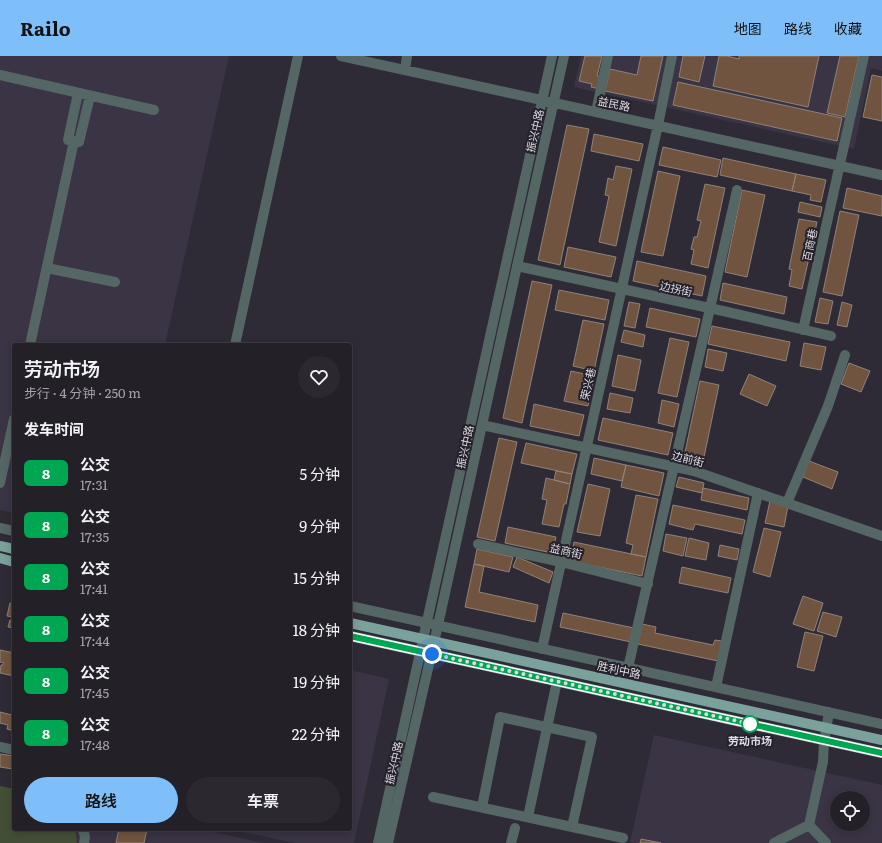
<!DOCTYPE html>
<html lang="zh">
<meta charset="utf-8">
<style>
body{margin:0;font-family:Literata,"Noto Sans SC",serif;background:#2b2830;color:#f1f3f6;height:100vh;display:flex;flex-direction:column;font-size:15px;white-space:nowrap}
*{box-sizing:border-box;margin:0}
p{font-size:13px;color:#a3a3a8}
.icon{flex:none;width:22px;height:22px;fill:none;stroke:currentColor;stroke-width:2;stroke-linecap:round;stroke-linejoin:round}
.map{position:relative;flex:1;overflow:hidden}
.details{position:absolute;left:12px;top:287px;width:340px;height:488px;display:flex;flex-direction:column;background:#232028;border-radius:4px;box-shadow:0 2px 10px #0003,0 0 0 1px #403e45}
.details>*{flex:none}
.badge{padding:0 8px;border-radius:6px;font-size:14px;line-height:26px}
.tools{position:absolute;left:830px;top:735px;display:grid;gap:8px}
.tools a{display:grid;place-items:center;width:40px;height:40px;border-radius:50%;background:#232028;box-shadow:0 2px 10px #0003,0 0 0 1px #403e45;font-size:20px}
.you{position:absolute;width:20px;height:20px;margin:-10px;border:3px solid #fff;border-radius:50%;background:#1a73e8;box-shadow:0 0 0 6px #1a73e833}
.map>.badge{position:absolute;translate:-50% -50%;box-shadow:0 0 0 2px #fff}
h2{padding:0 12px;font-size:15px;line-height:36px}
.round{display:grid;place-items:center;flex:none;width:42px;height:42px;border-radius:21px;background:#2b2830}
.headline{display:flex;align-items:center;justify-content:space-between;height:68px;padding:0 12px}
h1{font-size:19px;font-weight:600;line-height:30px}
.action{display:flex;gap:8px;margin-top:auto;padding:8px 12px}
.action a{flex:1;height:46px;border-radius:24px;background:#7ebef9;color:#111;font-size:16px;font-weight:600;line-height:46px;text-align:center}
.action a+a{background:#2b2830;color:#f1f3f6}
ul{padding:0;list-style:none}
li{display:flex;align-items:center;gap:12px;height:52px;padding:0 12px}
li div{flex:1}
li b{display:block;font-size:15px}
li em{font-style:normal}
li .badge{min-width:44px;font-weight:700;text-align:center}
header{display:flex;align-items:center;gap:24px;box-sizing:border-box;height:56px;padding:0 20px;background:#7ebef9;color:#111}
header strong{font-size:19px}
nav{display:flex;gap:22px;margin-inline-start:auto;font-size:14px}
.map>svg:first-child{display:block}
.built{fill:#3a3444;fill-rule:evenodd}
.green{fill:#434e37}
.building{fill:#705440;stroke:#8e8279}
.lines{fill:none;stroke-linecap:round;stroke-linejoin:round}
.minor{stroke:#556765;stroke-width:10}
.major{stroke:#7ba19c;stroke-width:10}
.line-casing{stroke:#fff;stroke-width:9}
.line{stroke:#00a651;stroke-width:6}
.walk{stroke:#dddae1;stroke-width:4;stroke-dasharray:0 7.2}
.stop-dot{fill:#fff;stroke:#00a651;stroke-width:2}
.labels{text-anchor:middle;stroke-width:4;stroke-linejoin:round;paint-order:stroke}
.street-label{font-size:11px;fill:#dddae1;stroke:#25212c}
.stop-label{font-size:11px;font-weight:bold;fill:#dddae1;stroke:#25212c}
</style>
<header>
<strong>Railo</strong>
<nav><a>地图</a><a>路线</a><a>收藏</a></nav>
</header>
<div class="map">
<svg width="882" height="787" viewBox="0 0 882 787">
<rect width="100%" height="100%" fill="#2f2b36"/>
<path class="built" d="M 0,0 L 229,0 L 165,289 L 14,289 L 14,457 L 0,454 Z
M 581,0 L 882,0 L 882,15 L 871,12 L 854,93 L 574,31 Z
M 350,614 L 389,623 L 354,787 L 295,787 L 229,773 L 350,773 Z
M 654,679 L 882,729 L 882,787 L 630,787 ZM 837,742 L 863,742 L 863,768 L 837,768 Z
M 0,730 L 14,733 L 14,773 L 199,773 L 264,787 L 0,787 Z"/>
<path class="green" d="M 0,730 L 14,733 L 14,773 L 75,773 L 77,787 L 0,787 Z"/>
<path class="building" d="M 585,0 L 602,0 L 597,20 L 603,21 L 600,33 L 591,31 L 592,28 L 579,25 Z
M 641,0 L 663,0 L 653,45 L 605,35 L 610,13 L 637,19 Z
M 683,0 L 705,0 L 699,26 L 679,21 Z
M 719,0 L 727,0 L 739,3 L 739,0 L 819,0 L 808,51 L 713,30 Z
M 840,0 L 859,0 L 845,61 L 827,57 Z
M 872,19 L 882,21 L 882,65 L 863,61 Z
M 678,26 L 842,62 L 837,85 L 673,49 Z
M 567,69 L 589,73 L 560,209 L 538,204 Z
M 594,78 L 643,88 L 639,105 L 591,95 Z
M 663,91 L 721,104 L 717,121 L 659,109 Z
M 723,102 L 796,118 L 792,135 L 720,119 Z
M 616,110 L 632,113 L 616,190 L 599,186 L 609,140 L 605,139 L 608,122 L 613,124 Z
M 658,115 L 680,120 L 663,200 L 641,196 Z
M 796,118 L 826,124 L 821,146 L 810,144 L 811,139 L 792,135 Z
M 705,128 L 725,132 L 708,212 L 691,208 L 694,194 L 691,193 L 694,181 L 697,181 L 701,165 L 697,164 Z
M 847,132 L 882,140 L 882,160 L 843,152 Z
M 742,134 L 765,139 L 747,221 L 725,216 Z
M 800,146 L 822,151 L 820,161 L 798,156 Z
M 840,155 L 859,159 L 842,240 L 823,236 Z
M 799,163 L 817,166 L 802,233 L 789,230 L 792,214 L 789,213 Z
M 568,191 L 616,201 L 611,221 L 564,211 Z
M 637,205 L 706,220 L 702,240 L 633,225 Z
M 532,225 L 552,229 L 522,367 L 503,362 Z
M 723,227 L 787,241 L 784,258 L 720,244 Z
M 559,234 L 609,244 L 605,264 L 555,254 Z
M 820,242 L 833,245 L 828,268 L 815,266 Z
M 629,246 L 640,248 L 635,272 L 624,270 Z
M 842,246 L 852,249 L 847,271 L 837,269 Z
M 650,252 L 700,263 L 696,281 L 646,271 Z
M 583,264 L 604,268 L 594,315 L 573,310 Z
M 712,270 L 790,286 L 786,305 L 708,288 Z
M 624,274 L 645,279 L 643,291 L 621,286 Z
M 670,282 L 689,286 L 677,341 L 658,337 Z
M 804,287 L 826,291 L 821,314 L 800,310 Z
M 708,293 L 727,297 L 723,315 L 705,311 Z
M 618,299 L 641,304 L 635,335 L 612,330 Z
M 849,307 L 870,315 L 861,336 L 841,328 Z
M 571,315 L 594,320 L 588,350 L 564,345 Z
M 749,318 L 776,330 L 767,350 L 740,338 Z
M 700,325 L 719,329 L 703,406 L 684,401 Z
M 610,337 L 633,342 L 630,357 L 607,353 Z
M 662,344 L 679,348 L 674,371 L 658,367 Z
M 534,348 L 584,359 L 579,380 L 530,370 Z
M 603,362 L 673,377 L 668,399 L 598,384 Z
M 499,382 L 517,386 L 495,485 L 477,481 Z
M 526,387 L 577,398 L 572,418 L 521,407 Z
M 594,402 L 626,409 L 622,425 L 591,418 Z
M 809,405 L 838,416 L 832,433 L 803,421 Z
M 626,409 L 664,417 L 659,440 L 621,431 Z
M 556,415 L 572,418 L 570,428 L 554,424 Z
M 679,421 L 704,427 L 702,437 L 676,431 Z
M 546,422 L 570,428 L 566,448 L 564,448 L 559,471 L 542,468 L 547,444 L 542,443 Z
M 588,428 L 610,433 L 600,480 L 577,476 Z
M 703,432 L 749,442 L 747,454 L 701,444 Z
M 636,439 L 658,443 L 646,501 L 631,498 L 633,489 L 626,487 Z
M 770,445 L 788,450 L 784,471 L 765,467 Z
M 673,449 L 745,464 L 742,478 L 695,468 L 693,474 L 669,468 Z
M 508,471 L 556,481 L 552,497 L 505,487 Z
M 764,472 L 781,476 L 770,521 L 753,516 Z
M 666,478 L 687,482 L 683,500 L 663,495 Z
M 689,482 L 709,487 L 706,504 L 685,500 Z
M 574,486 L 646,501 L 642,520 L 570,505 Z
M 720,489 L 739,493 L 737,504 L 718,500 Z
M 477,493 L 513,501 L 509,516 L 474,508 Z
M 517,501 L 553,516 L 549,527 L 513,511 Z
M 474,508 L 484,510 L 479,536 L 538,549 L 535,566 L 465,551 Z
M 682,511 L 731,522 L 728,537 L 679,527 Z
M 803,540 L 823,547 L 814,575 L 793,568 Z
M 10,547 L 14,548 L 14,572 L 8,571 L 10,564 L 12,565 L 13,561 L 7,560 Z
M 823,556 L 842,561 L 836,581 L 817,575 Z
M 563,557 L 634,572 L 631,586 L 560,571 Z
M 642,568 L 656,571 L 655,577 L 713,589 L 715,584 L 722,585 L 718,605 L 638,588 Z
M 805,576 L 823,580 L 814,615 L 797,611 Z
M 0,594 L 14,597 L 14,620 L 0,617 L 1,609 L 3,609 L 4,607 L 0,606 Z
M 0,656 L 12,659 L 11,663 L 14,664 L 14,675 L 7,673 L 8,669 L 0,667 Z
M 0,698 L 14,700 L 13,713 L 0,711 Z
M 119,773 L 147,773 L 144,787 L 116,787 Z
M 641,783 L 661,787 L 640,787 Z"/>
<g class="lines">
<path class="minor" d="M 341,0 L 882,119
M 405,14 L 407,0
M 0,19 L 154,54
M 78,37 L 68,84 L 79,86 L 90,40
M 596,56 L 608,0
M 517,210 L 723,255 L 831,280
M 47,212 L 115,226
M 803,274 L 864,0
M 30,289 L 74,85
M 235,289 L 298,0
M 482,369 L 694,415 L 882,480
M 0,427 L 14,363
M 787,447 L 828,350 L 845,299
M 0,472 L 14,475
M 478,488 L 561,506 L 648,528
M 350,550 L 882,668
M 542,593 L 658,69 L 672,0
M 628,612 L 737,134
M 716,631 L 758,437
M 0,691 L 14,694
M 433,741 L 623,782
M 482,751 L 500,661 L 592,681 L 572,771
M 528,761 L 557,625
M 809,769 L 823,706 L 824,686 L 829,656
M 809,769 L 826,787
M 83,773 L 85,781 L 84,787
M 378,787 L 552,0
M 388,787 L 438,569 L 517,210 L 564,0
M 511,787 L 515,772
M 774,787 L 809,769"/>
<path class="major" d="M 0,490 L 14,493
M 0,502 L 14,506
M 350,567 L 882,684
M 350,580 L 882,697"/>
</g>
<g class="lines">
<defs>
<path id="line" d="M 350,580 L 882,697"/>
</defs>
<use href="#line" class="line-casing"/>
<use href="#line" class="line"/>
<path class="walk" d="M 432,598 L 751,668 L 750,668"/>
</g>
<circle class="stop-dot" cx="750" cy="668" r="8"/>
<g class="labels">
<g class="street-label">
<text transform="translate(614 48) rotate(12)" y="4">益民路</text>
<text transform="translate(535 75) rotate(-77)" y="4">振兴中路</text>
<text transform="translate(810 189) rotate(-78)" y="4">百商巷</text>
<text transform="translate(676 233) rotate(12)" y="4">边拐街</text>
<text transform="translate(588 328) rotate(-77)" y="4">荣兴巷</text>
<text transform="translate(465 391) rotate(-78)" y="4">振兴中路</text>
<text transform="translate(688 403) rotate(14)" y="4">边前街</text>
<text transform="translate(566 495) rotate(13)" y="4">益商街</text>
<text transform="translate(619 614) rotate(12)" y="4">胜利中路</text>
<text transform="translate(394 707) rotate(-77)" y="4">振兴中路</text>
</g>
<g class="stop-label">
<text x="750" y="689">劳动市场</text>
</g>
</g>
</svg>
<div class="tools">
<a><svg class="icon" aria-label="locate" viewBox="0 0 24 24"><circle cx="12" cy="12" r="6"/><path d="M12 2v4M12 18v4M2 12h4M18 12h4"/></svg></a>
</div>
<div class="you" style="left:432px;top:598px"></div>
<section class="details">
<div class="headline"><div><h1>劳动市场</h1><p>步行 · 4 分钟 · 250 m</p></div><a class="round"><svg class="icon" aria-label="heart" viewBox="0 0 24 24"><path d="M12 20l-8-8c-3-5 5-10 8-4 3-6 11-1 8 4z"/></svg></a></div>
<h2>发车时间</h2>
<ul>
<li><span class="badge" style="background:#00a651;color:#fff">8</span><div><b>公交</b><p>17:31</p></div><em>5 分钟</em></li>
<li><span class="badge" style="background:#00a651;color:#fff">8</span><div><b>公交</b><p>17:35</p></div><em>9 分钟</em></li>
<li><span class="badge" style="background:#00a651;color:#fff">8</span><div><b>公交</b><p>17:41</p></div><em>15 分钟</em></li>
<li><span class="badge" style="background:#00a651;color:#fff">8</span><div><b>公交</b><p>17:44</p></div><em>18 分钟</em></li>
<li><span class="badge" style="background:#00a651;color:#fff">8</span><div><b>公交</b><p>17:45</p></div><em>19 分钟</em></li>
<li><span class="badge" style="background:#00a651;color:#fff">8</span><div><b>公交</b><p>17:48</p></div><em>22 分钟</em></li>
</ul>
<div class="action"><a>路线</a><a>车票</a></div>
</section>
</div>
